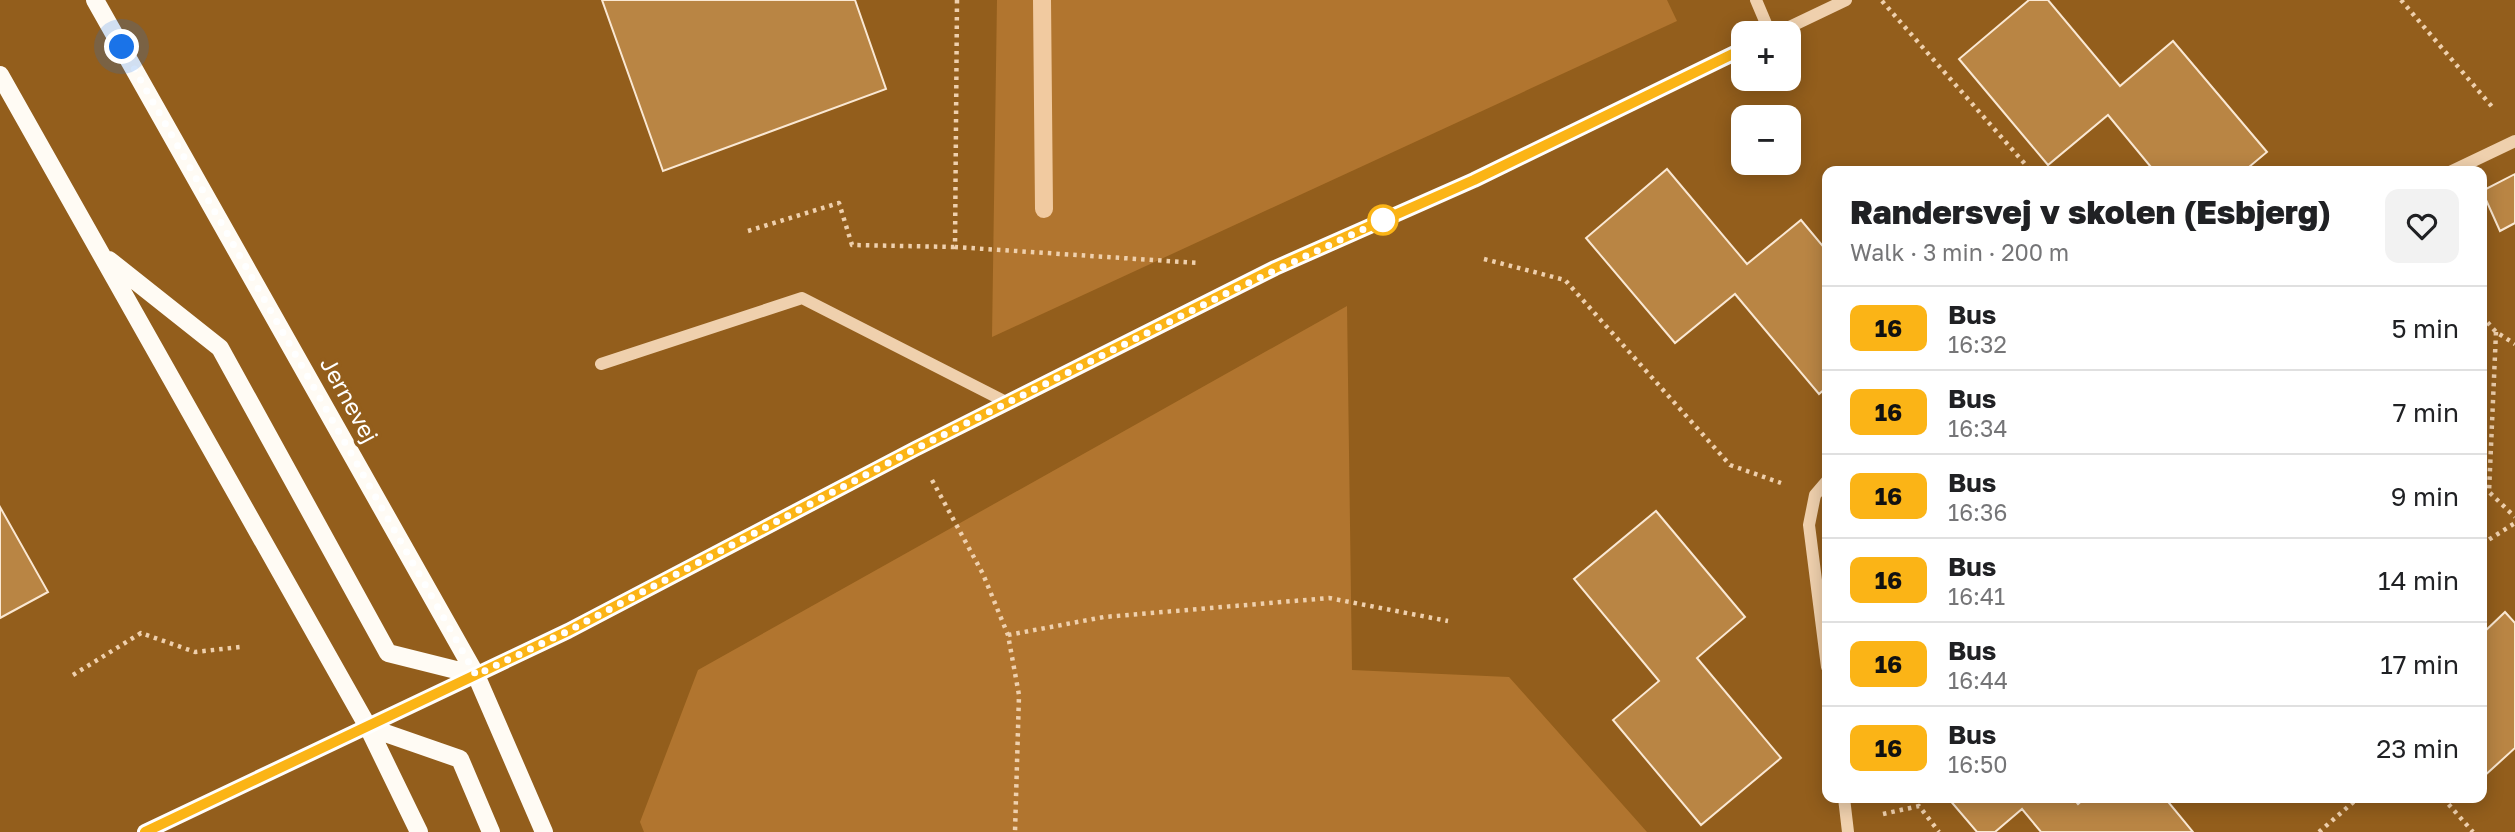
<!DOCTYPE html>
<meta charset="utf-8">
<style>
body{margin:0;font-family:"Golos Text",sans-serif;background:#f2f2f2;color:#202124;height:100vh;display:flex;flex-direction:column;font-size:26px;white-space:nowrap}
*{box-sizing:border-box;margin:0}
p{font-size:23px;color:#757577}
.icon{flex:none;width:38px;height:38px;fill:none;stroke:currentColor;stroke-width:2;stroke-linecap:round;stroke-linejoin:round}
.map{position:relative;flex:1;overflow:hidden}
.sheet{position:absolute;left:1822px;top:166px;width:665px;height:637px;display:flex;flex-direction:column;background:#fff;border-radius:14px;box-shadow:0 4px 18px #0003}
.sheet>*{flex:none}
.badge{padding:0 14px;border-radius:10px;font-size:24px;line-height:46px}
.fabs{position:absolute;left:1731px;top:21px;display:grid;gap:14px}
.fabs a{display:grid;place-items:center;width:70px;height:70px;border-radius:14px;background:#fff;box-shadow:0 4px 18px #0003;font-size:35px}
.you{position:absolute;width:35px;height:35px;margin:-18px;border:5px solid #fff;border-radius:50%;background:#1a73e8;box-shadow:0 0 0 10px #1a73e833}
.map>.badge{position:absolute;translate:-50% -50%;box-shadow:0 0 0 4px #fff}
.round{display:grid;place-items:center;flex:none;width:74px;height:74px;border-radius:14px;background:#f2f2f2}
.headline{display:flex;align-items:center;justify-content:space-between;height:119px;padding:0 28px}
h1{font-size:33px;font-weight:800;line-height:52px}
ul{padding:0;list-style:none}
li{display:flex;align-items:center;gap:21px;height:84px;padding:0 28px;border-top:2px solid #e0e0e0}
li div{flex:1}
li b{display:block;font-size:26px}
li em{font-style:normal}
li .badge{min-width:77px;font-weight:700;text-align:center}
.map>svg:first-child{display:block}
.green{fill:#b1752f}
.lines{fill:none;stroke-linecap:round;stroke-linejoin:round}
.stream{stroke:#f1caa0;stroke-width:18}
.building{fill:#b98544;stroke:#fae8d3;stroke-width:2}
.path{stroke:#efd0ad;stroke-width:4.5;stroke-dasharray:3.5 5;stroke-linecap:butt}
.minor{stroke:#efd0ad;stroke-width:12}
.major{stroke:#fffbf4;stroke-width:18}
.line-casing{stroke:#fff;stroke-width:16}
.line{stroke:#fbb416;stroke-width:10}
.walk{stroke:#fff;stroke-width:7;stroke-dasharray:0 12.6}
.stop-dot{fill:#fff;stroke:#fbb416;stroke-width:3.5}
.labels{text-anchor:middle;stroke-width:7;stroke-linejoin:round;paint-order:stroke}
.street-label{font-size:23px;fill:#fff;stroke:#935e1c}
</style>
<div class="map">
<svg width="2515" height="832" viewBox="0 0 2515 832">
<rect width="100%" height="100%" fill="#935e1c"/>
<path class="green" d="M 997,0 L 1667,0 L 1677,21 L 992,337 Z
M 1347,306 L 1352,670 L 1509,677 L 1647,832 L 644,832 L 640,822 L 698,670 Z"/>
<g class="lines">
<path class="stream" d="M 1042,0 L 1044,209"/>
</g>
<path class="building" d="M 602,0 L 855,0 L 886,89 L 663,171 Z
M 2029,0 L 2048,0 L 2120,86 L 2173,41 L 2267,152 L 2243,172 L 2155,172 L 2108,115 L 2048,165 L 1959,59 Z
M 1667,169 L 1747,264 L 1801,220 L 1827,251 L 1827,387 L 1819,394 L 1735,294 L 1675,343 L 1586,238 Z
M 2515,174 L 2515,223 L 2500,231 L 2482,191 Z
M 0,507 L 48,592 L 0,618 Z
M 1656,511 L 1745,617 L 1697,658 L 1781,758 L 1701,825 L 1613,720 L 1659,681 L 1574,579 Z
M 2505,612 L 2515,623 L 2515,748 L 2482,778 L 2482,634 Z
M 1948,798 L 2073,798 L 2078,804 L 2085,798 L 2165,798 L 2193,832 L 2041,832 L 2022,809 L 1995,832 L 1977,832 Z"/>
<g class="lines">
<path class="path" d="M 957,0 L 955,247 L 1198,263
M 2401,0 L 2494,109
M 1882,1 L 2032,172
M 748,231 L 839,203 L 852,245 L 955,247
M 1484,259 L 1565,280 L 1730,465 L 1781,483
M 2482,316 L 2496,332 L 2515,344
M 2496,332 L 2489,492 L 2515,517
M 932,480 L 983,574 L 1008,635 L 1019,695 L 1015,832
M 2482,544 L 2515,523
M 1008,635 L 1104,617 L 1329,598 L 1448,621
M 73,675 L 141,633 L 195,652 L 240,647
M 2443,798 L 2473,832
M 1883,814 L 1919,806 L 1939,832
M 2319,832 L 2358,798"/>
<path class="minor" d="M 1756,0 L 1770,33
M 1777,33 L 1846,0
M 2450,172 L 2515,141
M 601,364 L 802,298 L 1008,403
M 1827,481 L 1815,495 L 1809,525 L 1827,667
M 1844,798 L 1848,832
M 145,832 L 568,631 L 915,449 L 1275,268 L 1474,180 L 1743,50"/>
<path class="major" d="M 95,0 L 476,675 L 544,832
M 0,75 L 368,727 L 419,832
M 109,260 L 220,348 L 388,653 L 476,675
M 368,727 L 460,759 L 491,832"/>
</g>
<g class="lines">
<defs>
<path id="line" d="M 145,832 L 568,631 L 915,449 L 1275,268 L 1474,180 L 1743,49"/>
</defs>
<use href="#line" class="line-casing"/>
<use href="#line" class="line"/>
<path class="walk" d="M 122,47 L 476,675 L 568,631 L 915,449 L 1227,293 L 1383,220"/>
</g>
<circle class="stop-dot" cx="1383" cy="220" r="14"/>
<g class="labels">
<g class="street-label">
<text transform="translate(349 400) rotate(61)" y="8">Jernevej</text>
</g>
</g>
</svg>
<div class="fabs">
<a>+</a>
<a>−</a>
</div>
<div class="you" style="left:122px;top:47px"></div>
<section class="sheet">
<div class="headline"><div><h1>Randersvej v skolen (Esbjerg)</h1><p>Walk · 3 min · 200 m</p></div><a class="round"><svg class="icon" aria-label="heart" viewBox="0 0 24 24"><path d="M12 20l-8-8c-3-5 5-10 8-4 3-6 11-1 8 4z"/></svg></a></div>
<ul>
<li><span class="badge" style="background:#fbb416;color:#111">16</span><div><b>Bus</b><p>16:32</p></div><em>5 min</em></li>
<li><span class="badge" style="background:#fbb416;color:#111">16</span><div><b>Bus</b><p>16:34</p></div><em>7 min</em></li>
<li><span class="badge" style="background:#fbb416;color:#111">16</span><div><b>Bus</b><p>16:36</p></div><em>9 min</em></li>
<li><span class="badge" style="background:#fbb416;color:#111">16</span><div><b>Bus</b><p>16:41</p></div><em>14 min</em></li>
<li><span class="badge" style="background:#fbb416;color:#111">16</span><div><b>Bus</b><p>16:44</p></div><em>17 min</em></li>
<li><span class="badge" style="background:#fbb416;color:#111">16</span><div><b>Bus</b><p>16:50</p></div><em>23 min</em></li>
</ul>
</section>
</div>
